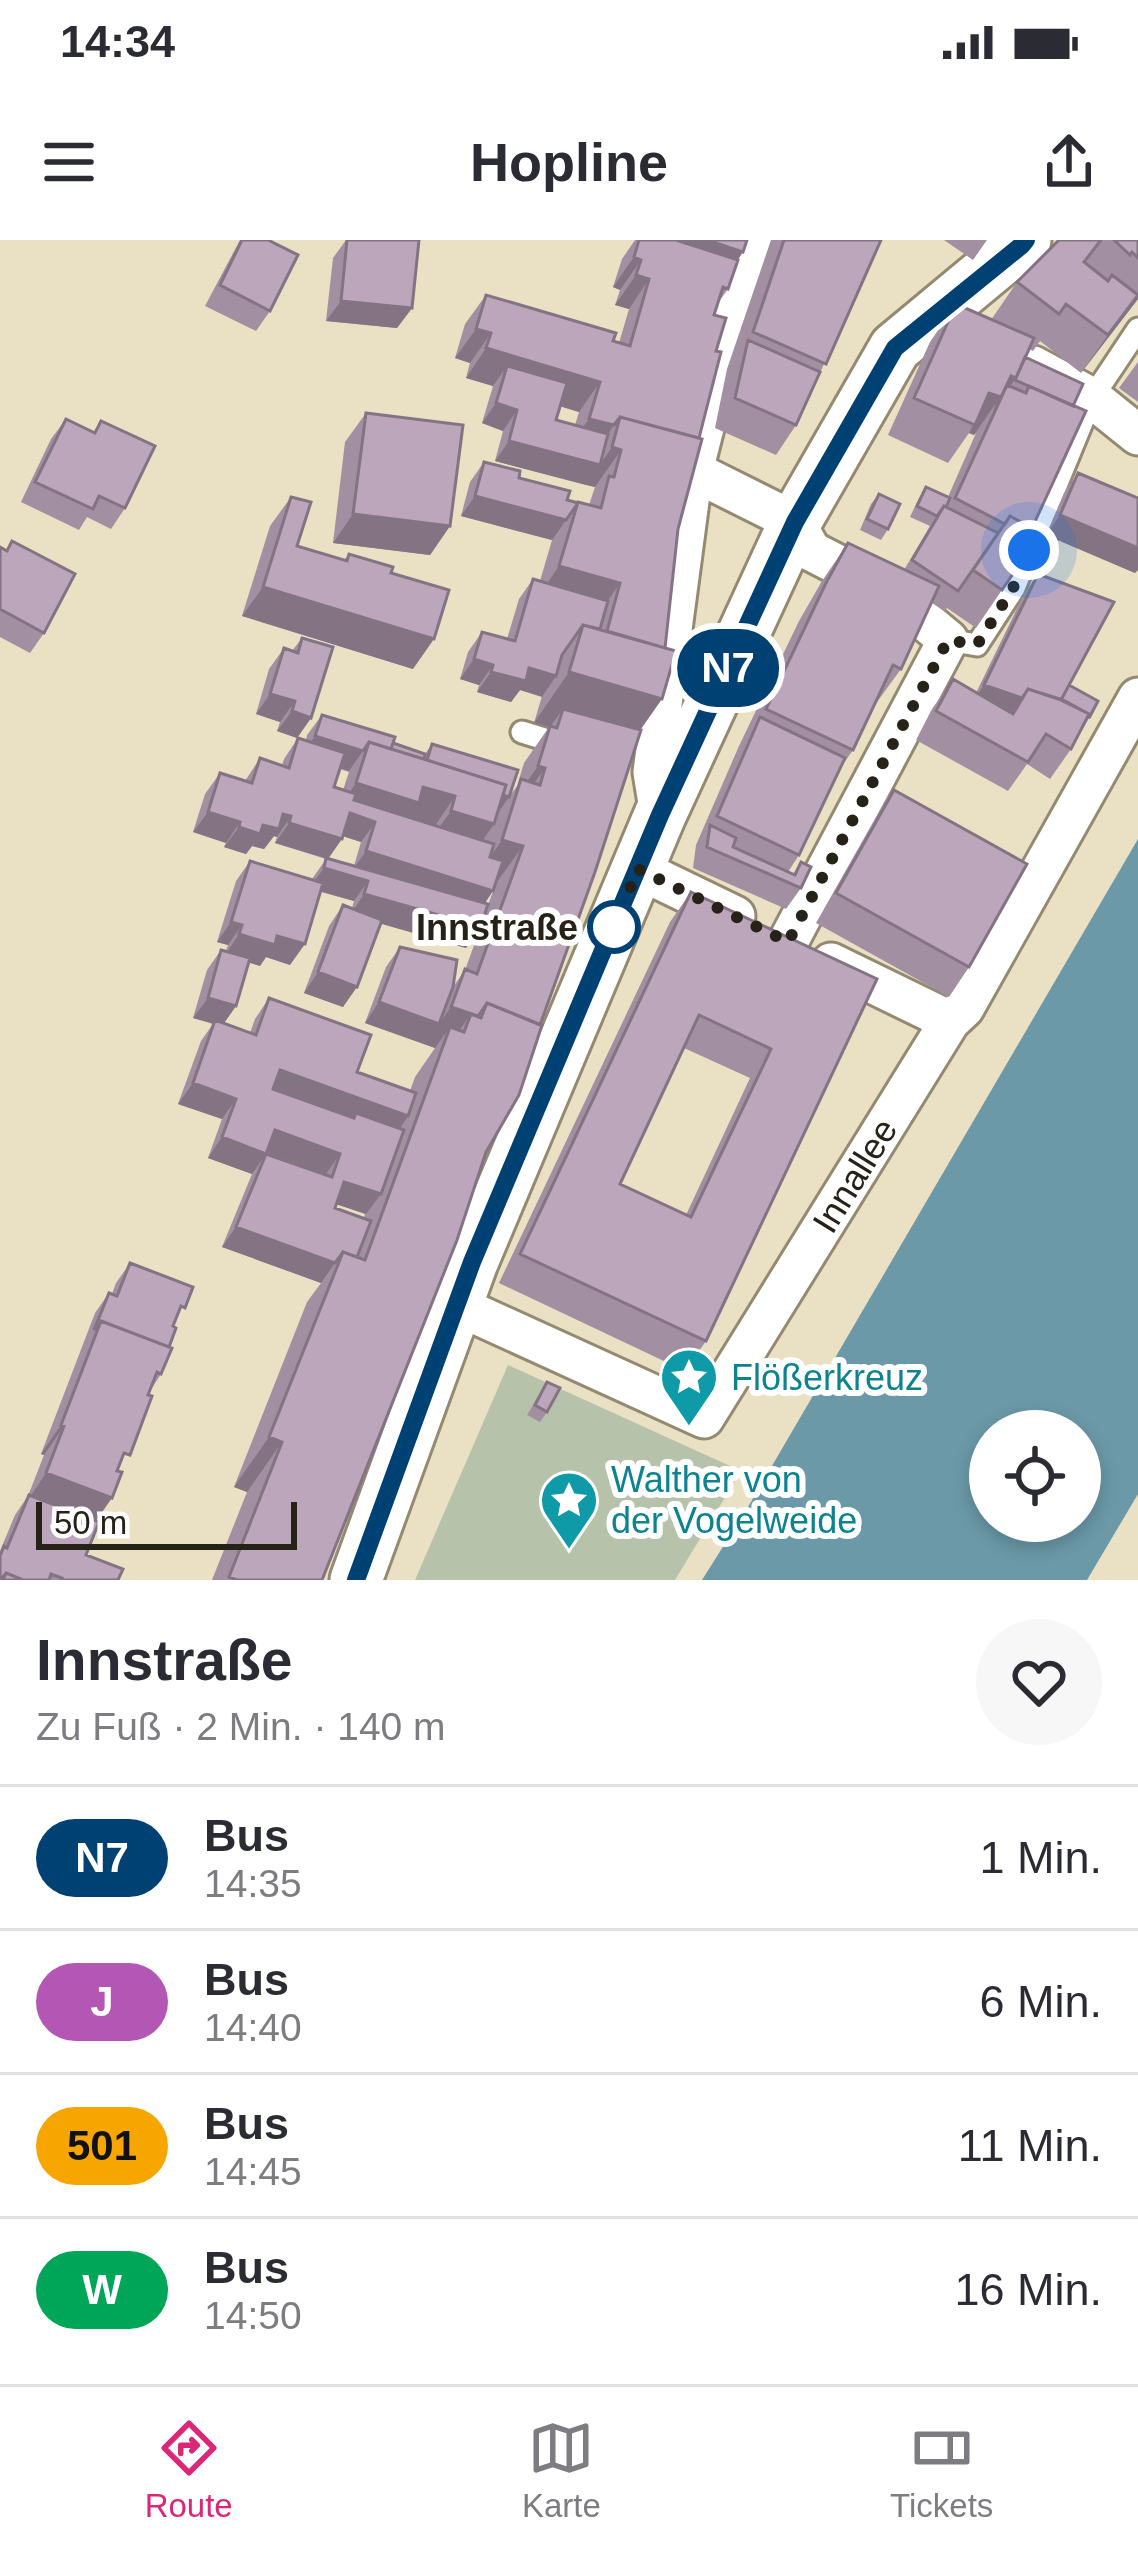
<!DOCTYPE html>
<html lang="de">
<meta charset="utf-8">
<style>
body{margin:0;font-family:Helvetica,sans-serif;background:#f7f7f7;color:#2b2b33;height:100vh;display:flex;flex-direction:column;font-size:45px;white-space:nowrap}
*{box-sizing:border-box;margin:0}
p{font-size:39px;color:#7c7c81}
.icon{flex:none;width:66px;height:66px;fill:none;stroke:currentColor;stroke-width:2;stroke-linecap:round;stroke-linejoin:round}
.map{position:relative;height:1340px;overflow:hidden}
.drawer{display:flex;flex-direction:column;background:#fff;flex:1}
.drawer>*{flex:none}
.badge{padding:0 24px;border-radius:39px;font-size:42px;line-height:78px}
.buttons{position:absolute;left:969px;top:1170px;display:grid;gap:24px}
.buttons a{display:grid;place-items:center;width:132px;height:132px;border-radius:50%;background:#fff;box-shadow:0 6px 18px #0003;font-size:60px}
.scale{position:absolute;left:36px;bottom:30px;width:261px;box-sizing:border-box;padding-left:12px;border:6px solid #262218;border-top:0;font-size:33px;line-height:42px;white-space:nowrap;color:#262218;-webkit-text-stroke:9px #fff;paint-order:stroke}
.you{position:absolute;width:60px;height:60px;margin:-30px;border:9px solid #fff;border-radius:50%;background:#1a73e8;box-shadow:0 0 0 18px #1a73e833}
.map>.badge{position:absolute;translate:-50% -50%;box-shadow:0 0 0 6px #fff}
.round{display:grid;place-items:center;flex:none;width:126px;height:126px;border-radius:63px;background:#f7f7f7}
.headline{display:flex;align-items:center;justify-content:space-between;height:204px;padding:0 36px}
h1{font-size:57px;font-weight:700;line-height:90px}
ul{padding:0;list-style:none}
li{display:flex;align-items:center;gap:36px;height:144px;padding:0 36px;border-top:3px solid #e1e1e2}
li div{flex:1}
li b{display:block;font-size:45px}
li em{font-style:normal}
li .badge{min-width:132px;font-weight:700;text-align:center}
.status{display:flex;justify-content:space-between;align-items:center;height:84px;padding:0 60px;background:#fff;direction:ltr}
.status svg{height:33px;fill:currentColor}
header{display:flex;justify-content:space-between;align-items:center;height:156px;padding:0 36px;background:#fff;font-size:54px;font-weight:700}
.tab-bar{display:flex;justify-content:space-around;align-items:center;height:168px;border-top:3px solid #e1e1e2;background:#fff;font-size:33px;color:#7c7c81}
.tab-bar a{display:grid;justify-items:center;gap:6px}
.tab-bar .active{color:#db2777}
.map>svg:first-child{display:block}
.green{fill:#b6c3aa}
.water{fill:#6b99a8;fill-rule:evenodd}
.lines{fill:none;stroke-linecap:round;stroke-linejoin:round}
.service-casing{stroke:#938a71;stroke-width:27}
.minor-casing{stroke:#938a71;stroke-width:45}
.tertiary-casing{stroke:#938a71;stroke-width:57}
.service{stroke:#fff;stroke-width:21}
.minor{stroke:#fff;stroke-width:39}
.tertiary{stroke:#fff;stroke-width:51}
.wall{fill:#a28fa1;fill-rule:evenodd}
.shaded-wall{fill:#847483}
.building{fill:#bca6bb;stroke:#847483;stroke-width:3;fill-rule:evenodd}
.line-casing{stroke:#fff;stroke-width:27}
.line{stroke:#004173;stroke-width:18}
.walk{stroke:#262218;stroke-width:12;stroke-dasharray:0 21.6}
.stop-dot{fill:#fff;stroke:#004173;stroke-width:6}
.labels{text-anchor:middle;stroke-width:12;stroke-linejoin:round;paint-order:stroke}
.stop-label{font-size:36px;font-weight:bold;fill:#262218;stroke:#fff;text-anchor:end}
.street-label{font-size:36px;fill:#262218;stroke:#fff}
.culture-label{font-size:36px;fill:#0d838f;stroke:#fff;text-anchor:start}
</style>
<div class="status"><b>14:34</b><svg viewBox="0 0 49 12"><path d="M0 12V9h3v3zM5 12V6h3v6zM10 12V3h3v9zM15 12V0h3v12zM26 1h20v11H26zM47 4h2v5h-2z"/></svg></div>
<header><svg class="icon" aria-label="menu" viewBox="0 0 24 24"><path d="M4 6h16M4 12h16M4 18h16"/></svg>Hopline<svg class="icon" aria-label="share" viewBox="0 0 24 24"><path d="M12 15V3M7 8l5-5 5 5M5 13v7h14v-7"/></svg></header>
<div class="map">
<svg width="1138" height="1340" viewBox="0 0 1138 1340">
<rect width="100%" height="100%" fill="#eae0c4"/>
<path class="green" d="M 508,1125 L 741,1231 L 675,1340 L 415,1340 Z"/>
<path class="water" d="M 1138,599 L 1138,1254 L 1087,1340 L 702,1340 L 748,1267 ZM 990,1191 L 1080,1191 L 1080,1281 L 990,1281 Z"/>
<g class="lines">
<defs>
<path id="service" d="M 948,400 L 977,405 L 1014,348 L 1092,158 L 1138,89
M 522,492 L 567,506"/>
<g id="minor">
<path d="M 1033,126 L 1092,158 L 1138,195"/>
<path d="M 693,231 L 795,282 L 811,311 L 889,351 L 948,400 L 788,702"/>
<path d="M 660,575 L 653,532 L 693,231 L 738,54 L 757,0"/>
<path d="M 638,629 L 735,676"/>
<path d="M 831,723 L 950,781"/>
<path id="s1" d="M 456,1065 L 704,1178 L 950,781 L 964,768 L 1138,458"/>
</g>
<path id="tertiary" d="M 356,1340 L 472,1022 L 660,575 L 795,282 L 895,108 L 1025,0"/>
</defs>
<use href="#service" class="service-casing"/>
<use href="#minor" class="minor-casing"/>
<use href="#tertiary" class="tertiary-casing"/>
<use href="#service" class="service"/>
<use href="#minor" class="minor"/>
<use href="#tertiary" class="tertiary"/>
</g>
<path class="wall" d="M 240,0 L 268,0 L 270,71 L 256,91 L 205,66 Z
M 346,0 L 419,0 L 412,68 L 397,88 L 326,81 L 333,18 Z
M 635,0 L 748,0 L 738,20 L 728,49 L 718,63 L 714,75 L 716,111 L 678,289 L 641,490 L 486,912 L 322,1340 L 212,1340 L 247,1252 L 234,1247 L 307,1062 L 321,1043 L 222,1007 L 252,934 L 208,918 L 222,879 L 178,864 L 201,801 L 213,784 L 193,778 L 207,730 L 221,710 L 226,711 L 228,705 L 217,702 L 236,641 L 250,621 L 312,639 L 326,619 L 275,603 L 277,597 L 274,596 L 264,609 L 252,606 L 246,614 L 224,607 L 226,603 L 193,592 L 205,554 L 220,533 L 245,541 L 260,518 L 282,525 L 284,519 L 298,498 L 306,501 L 307,495 L 322,475 L 393,503 L 425,514 L 432,504 L 509,557 L 517,546 L 524,523 L 549,487 L 534,483 L 542,456 L 520,450 L 511,462 L 477,452 L 479,445 L 460,439 L 468,412 L 482,392 L 507,399 L 519,359 L 533,339 L 540,341 L 552,300 L 461,276 L 470,242 L 484,222 L 567,260 L 589,265 L 595,247 L 495,221 L 503,191 L 482,183 L 493,146 L 466,138 L 470,123 L 455,118 L 465,84 L 486,55 L 619,103 L 629,69 L 615,65 L 620,50 L 613,47 L 622,19 ZM 560,166 L 579,172 L 575,185 L 556,180 ZM 340,529 L 349,532 L 343,550 L 334,547 ZM 343,596 L 361,602 L 354,626 L 328,619 ZM 496,643 L 482,682 L 485,663 ZM 321,652 L 354,661 L 352,668 L 343,665 L 329,686 L 304,753 L 343,767 L 381,683 L 466,708 L 480,689 L 465,730 L 453,747 L 400,707 L 386,727 L 365,783 L 435,808 L 415,837 L 410,851 L 357,832 L 269,758 L 255,779 L 250,793 L 224,783 L 236,766 L 248,722 L 260,726 L 266,717 L 290,725 ZM 336,964 L 365,974 L 364,978 L 335,968 Z
M 771,0 L 881,0 L 796,185 L 776,215 L 715,188 L 727,129 Z
M 944,0 L 987,0 L 973,20 Z
M 1059,0 L 1138,0 L 1138,59 L 1081,133 L 1040,101 L 1033,111 L 1029,109 L 1025,117 L 1073,166 L 1032,288 L 1041,293 L 976,388 L 947,368 L 944,371 L 932,363 L 901,429 L 874,466 L 853,510 L 841,527 L 799,615 L 788,632 L 793,634 L 801,622 L 801,648 L 786,669 L 693,628 L 696,605 L 739,506 L 799,381 L 822,341 L 848,303 L 904,330 L 930,286 L 910,277 L 919,258 L 926,247 L 948,257 L 976,193 L 974,195 L 969,193 L 948,223 L 888,195 L 930,102 L 956,64 L 991,80 L 1017,42 Z
M 1138,122 L 1138,162 L 1119,148 Z
M 366,173 L 450,286 L 430,315 L 333,303 L 345,202 Z
M 66,179 L 94,192 L 101,181 L 125,268 L 111,289 L 87,277 L 79,290 L 21,262 L 51,199 Z
M 1078,233 L 1135,333 L 1046,295 L 1064,253 Z
M 879,254 L 888,289 L 881,300 L 860,290 L 871,264 Z
M 291,257 L 297,306 L 344,320 L 349,314 L 391,333 L 413,429 L 242,376 L 270,286 Z
M 12,301 L 44,393 L 30,413 L 0,397 L 0,307 L 6,310 Z
M 1038,334 L 1069,445 L 1089,478 L 1071,509 L 1050,539 L 1027,524 L 1008,551 L 916,500 L 932,469 L 953,439 L 976,453 L 1024,354 Z
M 302,398 L 311,478 L 297,498 L 277,491 L 280,482 L 256,474 L 269,429 L 284,408 L 292,411 Z
M 889,554 L 969,727 L 949,757 L 816,683 Z
M 691,652 L 877,739 L 706,1101 L 685,1131 L 499,1043 L 670,682 ZM 684,808 L 750,838 L 686,975 L 620,944 Z
M 130,1023 L 174,1084 L 161,1134 L 150,1151 L 118,1231 L 96,1281 L 86,1315 L 118,1340 L 0,1340 L 0,1311 L 15,1275 L 28,1256 L 44,1215 L 41,1214 L 95,1073 L 109,1053 L 112,1054 L 116,1043 Z
M 547,1142 L 547,1172 L 540,1182 L 527,1175 Z"/>
<path class="shaded-wall" d="M 654,0 L 707,0 L 743,12 L 717,50 L 641,20 L 620,50 L 613,47 L 634,17 Z
M 636,35 L 649,39 L 629,69 L 615,65 Z
M 1138,55 L 1138,59 L 1081,133 L 1108,95 Z
M 341,61 L 412,68 L 397,88 L 326,81 Z
M 476,89 L 491,93 L 470,123 L 455,118 Z
M 486,108 L 600,142 L 579,172 L 500,148 L 507,126 L 493,146 L 466,138 Z
M 1011,136 L 1016,138 L 993,171 L 996,163 L 974,195 L 969,193 L 989,153 Z
M 496,163 L 517,170 L 503,191 L 482,183 Z
M 589,179 L 614,185 L 594,215 L 568,208 Z
M 509,201 L 600,225 L 586,245 L 495,221 Z
M 612,207 L 621,210 L 595,247 L 586,245 Z
M 475,256 L 566,280 L 552,300 L 461,276 Z
M 353,274 L 450,286 L 430,315 L 333,303 Z
M 1060,275 L 1138,308 L 1138,330 L 1135,333 L 1046,295 Z
M 559,326 L 620,343 L 594,381 L 533,364 Z
M 263,347 L 434,399 L 413,429 L 242,376 Z
M 474,419 L 493,425 L 479,445 L 460,439 Z
M 529,428 L 556,436 L 542,457 L 520,450 L 511,462 L 477,452 L 491,432 Z
M 569,432 L 662,459 L 627,509 L 563,469 L 550,487 L 534,483 Z
M 984,445 L 1022,458 L 1008,478 L 970,465 Z
M 270,454 L 295,461 L 280,482 L 256,474 Z
M 292,471 L 311,478 L 297,498 L 277,491 Z
M 315,496 L 363,511 L 349,531 L 301,516 Z
M 366,512 L 509,557 L 495,577 L 455,556 L 435,586 L 398,592 L 374,584 L 361,602 L 336,594 L 336,572 L 356,543 Z
M 538,526 L 545,528 L 518,566 L 516,557 Z
M 451,571 L 494,584 L 473,614 L 430,600 Z
M 208,572 L 240,582 L 226,603 L 193,592 Z
M 283,574 L 291,576 L 277,597 L 274,596 L 264,609 L 252,606 L 246,614 L 224,607 L 239,587 L 263,585 Z
M 289,583 L 342,599 L 328,619 L 275,603 Z
M 502,600 L 523,606 L 496,643 L 476,637 Z
M 366,611 L 493,651 L 479,672 L 352,631 Z
M 324,628 L 368,641 L 354,661 L 309,648 Z
M 364,654 L 481,687 L 466,708 L 350,675 Z
M 231,682 L 242,685 L 228,705 L 217,702 Z
M 239,694 L 277,696 L 305,704 L 290,725 L 266,717 L 260,726 L 225,715 Z
M 318,732 L 357,747 L 343,767 L 304,753 Z
M 208,758 L 236,766 L 222,786 L 193,778 Z
M 379,762 L 439,784 L 451,767 L 471,774 L 444,812 L 450,787 L 435,808 L 365,783 Z
M 280,830 L 408,876 L 394,897 L 356,873 L 350,881 L 266,850 Z
M 193,843 L 236,859 L 222,879 L 178,864 Z
M 275,890 L 340,914 L 326,934 L 260,910 Z
M 222,897 L 266,914 L 252,934 L 208,918 Z
M 344,942 L 381,954 L 366,974 L 330,962 Z
M 236,987 L 335,1023 L 321,1043 L 222,1007 Z
M 61,1185 L 64,1186 L 44,1215 L 41,1214 Z
M 269,1197 L 282,1202 L 247,1252 L 234,1247 Z
M 46,1233 L 112,1258 L 91,1288 L 26,1263 Z"/>
<path class="building" d="M 242,0 L 268,0 L 298,15 L 270,71 L 220,45 Z
M 347,0 L 419,0 L 412,68 L 341,61 Z
M 639,0 L 676,0 L 738,20 L 728,49 L 723,47 L 714,75 L 726,78 L 716,111 L 721,112 L 699,198 L 620,177 L 614,185 L 589,179 L 600,142 L 486,108 L 491,93 L 476,89 L 486,55 L 616,93 L 613,101 L 630,106 L 649,39 L 636,35 L 641,20 L 634,17 Z
M 707,0 L 747,0 L 743,12 Z
M 784,0 L 881,0 L 826,124 L 753,92 Z
M 1059,0 L 1101,0 L 1084,22 L 1108,41 L 1112,35 L 1138,55 L 1108,95 L 1066,64 L 1059,74 L 1017,42 Z
M 1114,0 L 1138,0 L 1138,18 L 1132,12 L 1130,15 Z
M 956,64 L 1034,98 L 1016,138 L 1011,136 L 1001,157 L 989,153 L 975,185 L 914,158 Z
M 748,100 L 820,132 L 796,185 L 735,158 Z
M 1025,117 L 1083,144 L 1073,166 L 1015,140 Z
M 507,126 L 567,143 L 556,180 L 608,194 L 600,225 L 509,201 L 517,170 L 496,163 Z
M 1007,145 L 1026,153 L 1029,146 L 1086,171 L 1032,288 L 1010,276 L 1005,284 L 955,258 Z
M 366,173 L 463,185 L 450,286 L 353,274 Z
M 620,177 L 702,199 L 678,289 L 665,408 L 607,391 L 620,343 L 559,326 L 578,262 L 601,268 L 609,236 L 614,237 L 621,210 L 612,207 Z
M 66,179 L 95,193 L 101,181 L 155,206 L 125,268 L 99,256 L 93,269 L 35,242 Z
M 484,222 L 520,231 L 519,238 L 570,251 L 567,260 L 578,263 L 566,280 L 475,256 Z
M 1078,233 L 1138,258 L 1138,308 L 1060,275 Z
M 926,247 L 950,258 L 946,267 L 944,266 L 937,276 L 917,266 Z
M 879,254 L 900,264 L 888,289 L 867,279 Z
M 291,257 L 311,262 L 297,306 L 347,321 L 349,314 L 393,327 L 391,333 L 449,350 L 434,399 L 263,347 Z
M 944,266 L 998,293 L 958,351 L 912,320 Z
M 1010,276 L 1041,293 L 1002,350 L 973,330 Z
M 12,301 L 75,334 L 44,393 L 0,369 L 0,307 L 7,311 Z
M 848,303 L 939,346 L 901,429 L 893,425 L 853,510 L 766,469 L 826,343 Z
M 1038,334 L 1114,362 L 1061,460 L 1028,449 L 1022,458 L 984,445 Z
M 533,339 L 608,361 L 600,389 L 583,385 L 562,415 L 556,436 L 529,428 L 526,441 L 491,432 L 493,425 L 474,419 L 482,392 L 515,401 Z
M 583,385 L 676,411 L 662,459 L 569,432 Z
M 302,398 L 333,407 L 311,478 L 292,471 L 295,461 L 270,454 L 284,408 L 298,413 Z
M 953,439 L 1013,474 L 1028,449 L 1063,460 L 1089,474 L 1071,509 L 1046,494 L 1028,522 L 936,471 Z
M 1069,445 L 1098,461 L 1089,478 L 1089,474 L 1061,460 Z
M 563,469 L 641,490 L 595,632 L 540,785 L 487,763 L 478,776 L 451,767 L 465,729 L 477,734 L 523,606 L 502,600 L 521,539 L 540,545 L 545,528 L 538,526 L 550,486 L 557,488 Z
M 322,475 L 395,497 L 391,509 L 369,502 L 363,511 L 315,496 Z
M 760,477 L 845,518 L 799,615 L 717,576 Z
M 298,498 L 345,513 L 334,547 L 356,554 L 354,560 L 494,604 L 490,617 L 503,621 L 493,651 L 366,611 L 375,582 L 350,573 L 342,599 L 289,583 L 291,576 L 283,574 L 279,589 L 263,585 L 260,594 L 239,587 L 240,582 L 208,572 L 220,533 L 252,543 L 260,518 L 289,528 Z
M 369,502 L 506,545 L 494,584 L 451,571 L 455,556 L 423,547 L 419,563 L 356,543 Z
M 393,503 L 425,514 L 424,519 L 391,509 Z
M 432,504 L 518,530 L 509,557 L 503,555 L 506,545 L 427,520 Z
M 894,550 L 1027,624 L 969,727 L 836,653 Z
M 710,585 L 736,598 L 733,607 L 795,635 L 801,622 L 811,627 L 801,648 L 707,607 Z
M 326,618 L 488,664 L 481,687 L 364,654 L 368,641 L 324,628 Z
M 250,621 L 323,643 L 305,704 L 277,696 L 275,705 L 239,694 L 242,685 L 231,682 Z
M 691,652 L 877,739 L 706,1101 L 520,1014 ZM 699,775 L 771,809 L 691,977 L 620,944 Z
M 343,665 L 382,680 L 357,747 L 318,732 Z
M 400,707 L 457,720 L 453,747 L 439,784 L 379,762 Z
M 221,710 L 250,718 L 236,766 L 208,758 Z
M 269,758 L 371,795 L 357,832 L 416,853 L 408,876 L 280,830 L 273,849 L 354,878 L 356,873 L 404,890 L 381,954 L 344,942 L 335,968 L 371,981 L 357,1017 L 343,1012 L 335,1023 L 236,987 L 266,914 L 332,937 L 340,914 L 275,890 L 266,914 L 222,897 L 236,859 L 193,843 L 215,780 L 256,795 Z
M 487,763 L 542,785 L 519,855 L 486,912 L 457,1000 L 322,1340 L 237,1340 L 229,1337 L 282,1202 L 269,1197 L 343,1012 L 365,1020 L 450,787 L 464,792 L 471,774 L 481,778 Z
M 130,1023 L 193,1047 L 185,1068 L 181,1066 L 173,1086 L 176,1088 L 169,1107 L 101,1081 L 94,1090 L 109,1053 L 117,1056 Z
M 101,1081 L 172,1108 L 161,1134 L 157,1132 L 148,1155 L 152,1156 L 130,1215 L 124,1213 L 117,1231 L 122,1232 L 112,1258 L 46,1233 L 64,1186 L 61,1185 Z
M 547,1142 L 560,1148 L 547,1172 L 535,1165 Z
M 29,1255 L 99,1282 L 86,1315 L 123,1329 L 118,1340 L 61,1340 L 62,1338 L 51,1334 L 49,1340 L 23,1340 L 6,1333 L 0,1340 L 0,1316 L 4,1306 L 7,1308 Z
M 6,1333 L 23,1340 L 3,1340 Z"/>
<g class="lines">
<defs>
<path id="line" d="M 356,1340 L 472,1022 L 660,575 L 795,282 L 895,108 L 1022,5 L 1026,0"/>
</defs>
<use href="#line" class="line-casing"/>
<use href="#line" class="line"/>
<path class="walk" d="M 614,687 L 638,629 L 788,702 L 948,400 L 977,405 L 1013,348 L 1029,310"/>
</g>
<defs>
<symbol id="sight-pin" viewBox="-11 -11 22 30"><path d="M0 17L-7.5 6A9.5 9.5 0 1 1 7.5 6Z" fill="#0f9aa8" stroke="#fff"/><path d="M0-6L1.8-2.2L6-1.7L2.9 1.2L3.7 5.4L0 3.3L-3.7 5.4L-2.9 1.2L-6-1.7L-1.8-2.2Z" fill="#fff"/></symbol>
</defs>
<g fill-rule="evenodd">
<use href="#sight-pin" x="656" y="1104" width="66" height="90"/>
<use href="#sight-pin" x="536" y="1227" width="66" height="90"/>
</g>
<circle class="stop-dot" cx="614" cy="687" r="24"/>
<g class="labels">
<g class="stop-label">
<text x="578" y="700">Innstraße</text>
</g>
<g class="street-label">
<text dy="13" stroke="none"><textPath href="#s1" startOffset="558">Innallee</textPath></text>
</g>
<g class="culture-label">
<text x="731" y="1150">Flößerkreuz</text>
<text x="611" y="1252">Walther von<tspan x="611" dy="41">der Vogelweide</tspan></text>
</g>
</g>
</svg>
<div class="buttons">
<a><svg class="icon" aria-label="locate" viewBox="0 0 24 24"><circle cx="12" cy="12" r="6"/><path d="M12 2v4M12 18v4M2 12h4M18 12h4"/></svg></a>
</div>
<div class="scale">50 m</div>
<div class="you" style="left:1029px;top:310px"></div>
<b class="badge" style="left:728px;top:428px;background:#004173;color:#fff">N7</b>
</div>
<section class="drawer">
<div class="headline"><div><h1>Innstraße</h1><p>Zu Fuß · 2 Min. · 140 m</p></div><a class="round"><svg class="icon" aria-label="heart" viewBox="0 0 24 24"><path d="M12 20l-8-8c-3-5 5-10 8-4 3-6 11-1 8 4z"/></svg></a></div>
<ul>
<li><span class="badge" style="background:#004173;color:#fff">N7</span><div><b>Bus</b><p>14:35</p></div><em>1 Min.</em></li>
<li><span class="badge" style="background:#b457b4;color:#fff">J</span><div><b>Bus</b><p>14:40</p></div><em>6 Min.</em></li>
<li><span class="badge" style="background:#f7a500;color:#111">501</span><div><b>Bus</b><p>14:45</p></div><em>11 Min.</em></li>
<li><span class="badge" style="background:#00a658;color:#fff">W</span><div><b>Bus</b><p>14:50</p></div><em>16 Min.</em></li>
</ul>
</section>
<nav class="tab-bar">
<a class="active"><svg class="icon" aria-label="directions" viewBox="0 0 24 24"><path d="M12 3l9 9-9 9-9-9zM9 14v-3h6M13 9l2 2-2 2"/></svg>Route</a>
<a><svg class="icon" aria-label="map" viewBox="0 0 24 24"><path d="M3 6l6-2 6 2 6-2v14l-6 2-6-2-6 2zM9 4v14M15 6v14"/></svg>Karte</a>
<a><svg class="icon" aria-label="tickets" viewBox="0 0 24 24"><path d="M3 7h18v10H3zM15 7v10"/></svg>Tickets</a>
</nav>
